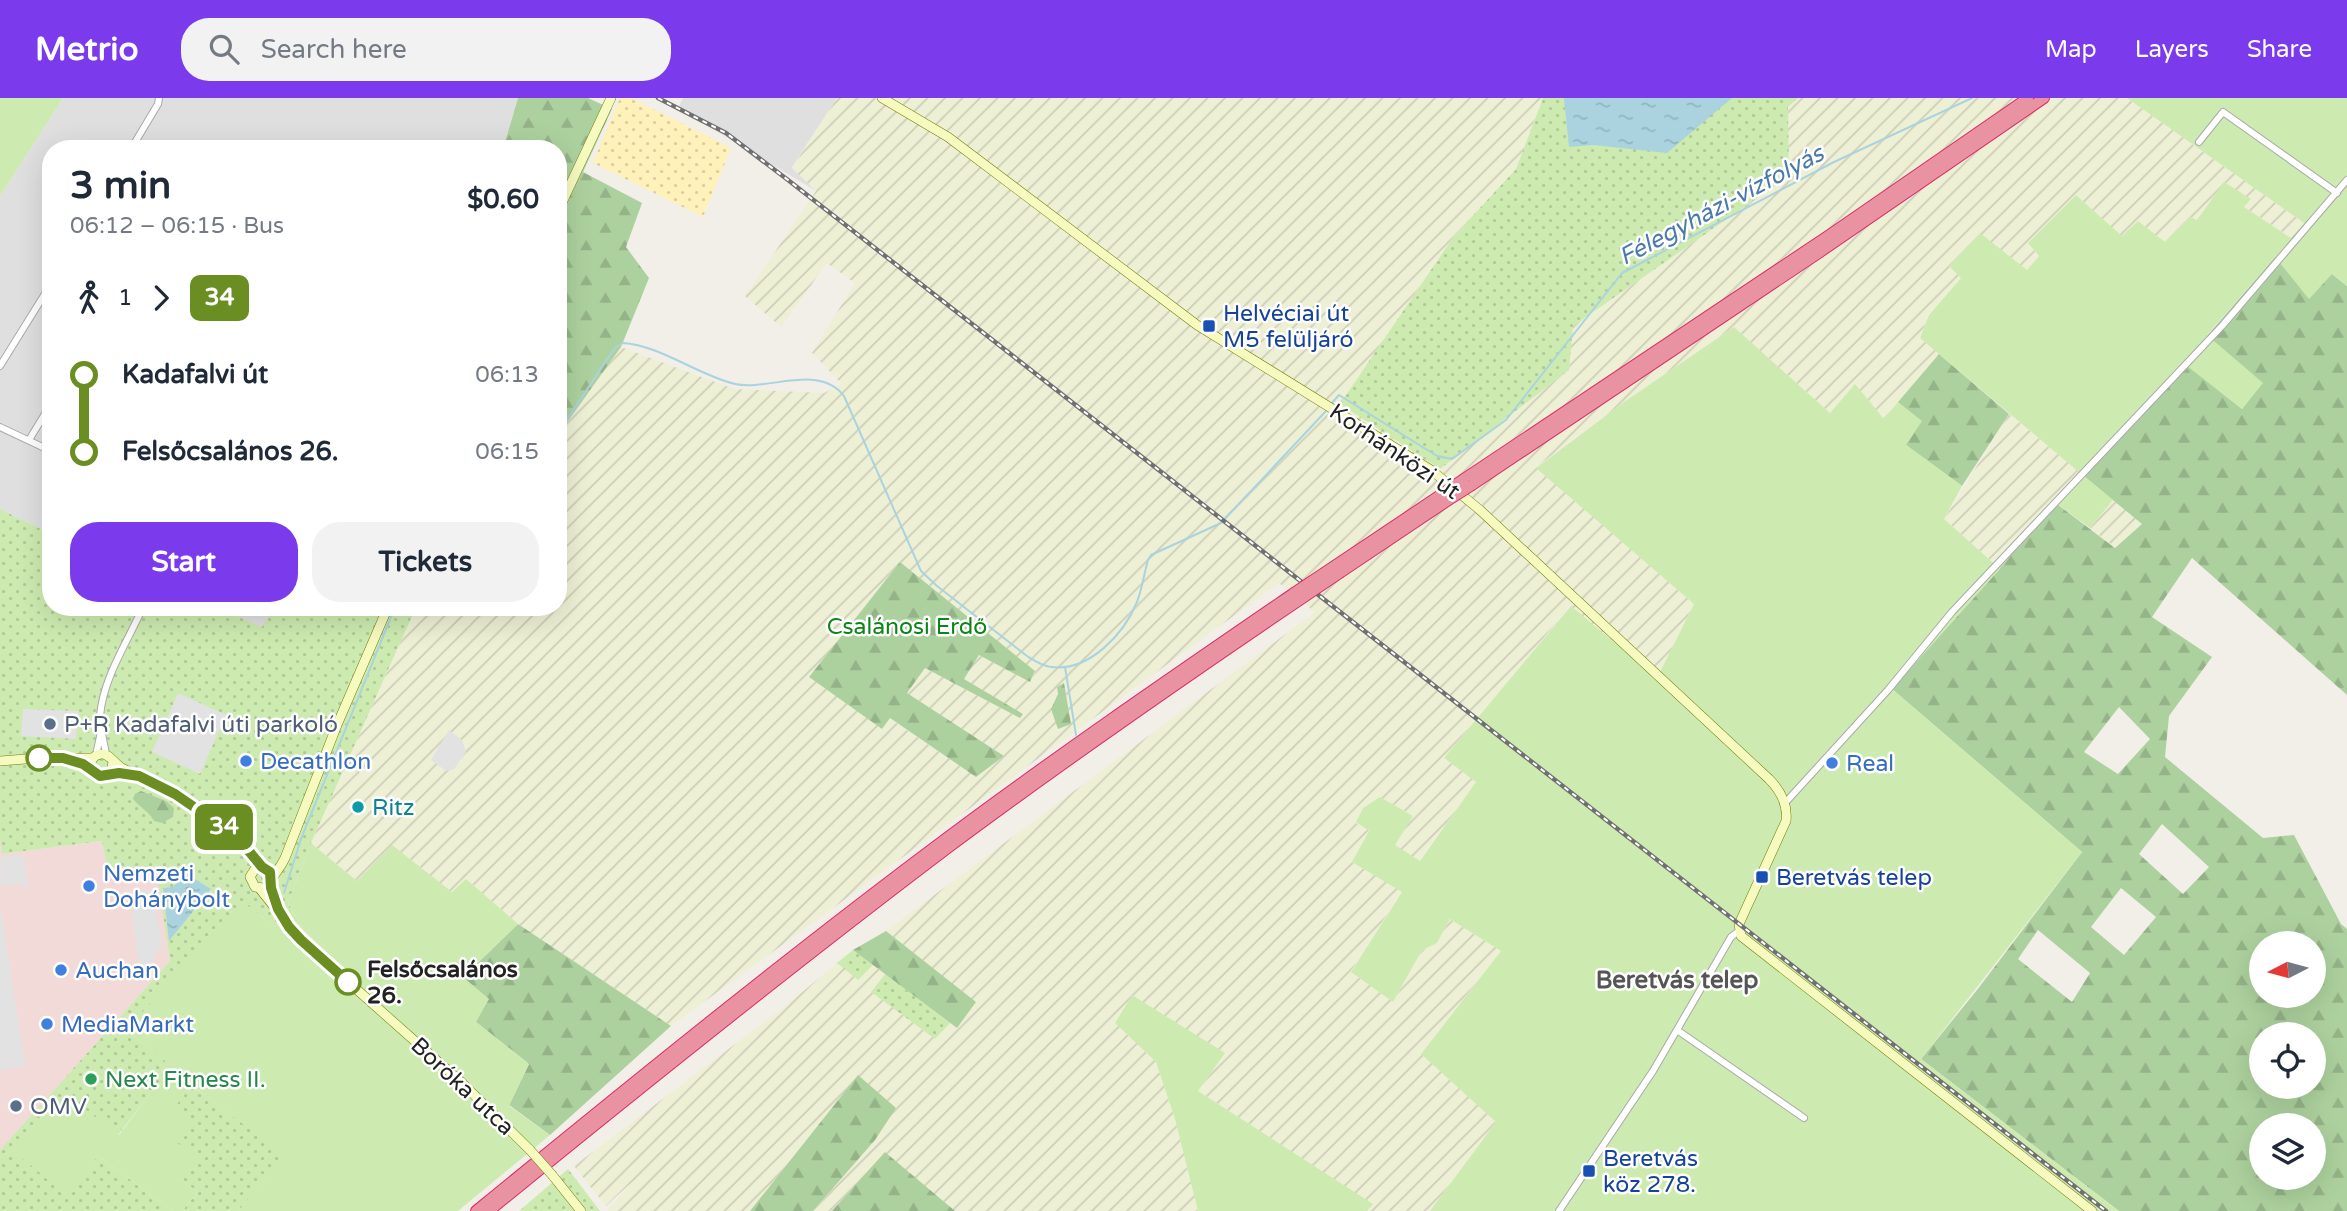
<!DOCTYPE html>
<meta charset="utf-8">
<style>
body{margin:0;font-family:"Varela Round",sans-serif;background:#f2f2f3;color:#1f2937;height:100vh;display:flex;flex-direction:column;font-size:26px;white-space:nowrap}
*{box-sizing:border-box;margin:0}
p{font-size:23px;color:#747a83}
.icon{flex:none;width:38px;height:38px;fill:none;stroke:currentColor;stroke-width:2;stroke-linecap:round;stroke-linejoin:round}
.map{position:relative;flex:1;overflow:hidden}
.details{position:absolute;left:42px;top:42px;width:525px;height:476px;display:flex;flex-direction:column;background:#fff;border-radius:28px;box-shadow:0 7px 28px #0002}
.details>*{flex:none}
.badge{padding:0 14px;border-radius:10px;font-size:24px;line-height:46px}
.needle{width:46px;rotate:264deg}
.fabs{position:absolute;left:2249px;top:833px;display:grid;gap:14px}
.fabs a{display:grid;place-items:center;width:77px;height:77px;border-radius:50%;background:#fff;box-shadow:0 7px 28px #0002;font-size:35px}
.map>.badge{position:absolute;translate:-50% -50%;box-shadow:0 0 0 4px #fff}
.legs{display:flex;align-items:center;gap:10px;height:77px;padding:0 28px;font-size:23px}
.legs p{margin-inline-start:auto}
.head{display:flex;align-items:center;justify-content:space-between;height:119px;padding:0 28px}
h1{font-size:38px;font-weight:800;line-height:52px}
.primary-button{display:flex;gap:14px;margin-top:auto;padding:14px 28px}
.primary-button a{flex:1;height:80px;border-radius:28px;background:#7c3aed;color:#fff;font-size:28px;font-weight:800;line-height:80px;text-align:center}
.primary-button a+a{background:#f2f2f3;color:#1f2937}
ul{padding:0 28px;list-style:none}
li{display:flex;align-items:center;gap:24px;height:77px;font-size:26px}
li i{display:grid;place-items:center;width:10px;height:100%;margin:0 9px;background:currentColor}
li i::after{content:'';width:18px;height:18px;margin:-9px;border:5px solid;border-radius:50%;background:#fff}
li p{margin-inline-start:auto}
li:first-child i{background:linear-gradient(#0000 50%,currentColor 0)}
li:last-child i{background:linear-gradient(currentColor 50%,#0000 0)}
header{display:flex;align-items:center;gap:42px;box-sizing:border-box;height:98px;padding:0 35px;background:#7c3aed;color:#fff}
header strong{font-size:33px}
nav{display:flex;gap:38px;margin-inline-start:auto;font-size:24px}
.search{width:490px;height:63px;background:#f2f2f3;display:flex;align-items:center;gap:18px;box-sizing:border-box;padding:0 24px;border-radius:28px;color:#747a83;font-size:26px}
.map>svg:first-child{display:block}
.residential{fill:#e0dfdf}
.commercial{fill:#f2dad9}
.farmland{fill:url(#farmland-furrows);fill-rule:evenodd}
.grass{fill:url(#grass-dots)}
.forest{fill:url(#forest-firs);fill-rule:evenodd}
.sand{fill:url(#sand-dots)}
.garden{fill:#cdebb0}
.parking{fill:#e2e2e2}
.water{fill:url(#water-ripples)}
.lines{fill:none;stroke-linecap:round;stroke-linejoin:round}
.stream{stroke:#aad3df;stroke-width:2}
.street-casing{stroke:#a9a9a9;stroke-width:8}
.secondary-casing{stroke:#707d05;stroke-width:10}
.highway-casing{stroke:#dc2a67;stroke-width:12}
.street{stroke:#fff;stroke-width:6}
.secondary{stroke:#f7fabf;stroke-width:9}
.highway{stroke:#e892a2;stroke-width:10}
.rail-casing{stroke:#707070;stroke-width:4.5}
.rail{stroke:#fff;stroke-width:2;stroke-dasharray:5;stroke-linecap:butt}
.secondary-bridge-casing{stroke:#707d05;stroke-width:10;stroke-linecap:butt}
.highway-bridge-casing{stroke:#dc2a67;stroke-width:12;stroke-linecap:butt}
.secondary-bridge{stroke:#f7fabf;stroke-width:9}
.highway-bridge{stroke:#e892a2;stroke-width:10}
.line-1-casing{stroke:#fff;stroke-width:16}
.line-1{stroke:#6b8e23;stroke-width:10}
.transit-dot{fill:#1a4fb4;stroke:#fff;stroke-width:2.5}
.service-dot{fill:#5c6f8a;stroke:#fff;stroke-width:2.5}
.stop-1-dot{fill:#fff;stroke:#6b8e23;stroke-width:3.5}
.shop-dot{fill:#3f7fe0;stroke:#fff;stroke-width:2.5}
.culture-dot{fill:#0f9aa8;stroke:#fff;stroke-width:2.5}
.leisure-dot{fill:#2e9e5b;stroke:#fff;stroke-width:2.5}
.labels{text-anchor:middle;stroke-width:5;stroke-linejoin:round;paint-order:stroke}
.transit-label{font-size:23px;fill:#164399;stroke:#fff;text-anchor:start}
.street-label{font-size:23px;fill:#222;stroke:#fff}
.park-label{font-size:23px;fill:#0c8416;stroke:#fff}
.service-label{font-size:23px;fill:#4e5e75;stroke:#fff;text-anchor:start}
.shop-label{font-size:23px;fill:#366cbe;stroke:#fff;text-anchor:start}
.culture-label{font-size:23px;fill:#0d838f;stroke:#fff;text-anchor:start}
.stop-label{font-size:23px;font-weight:bold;fill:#222;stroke:#fff;text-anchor:start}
.leisure-label{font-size:23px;fill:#27864d;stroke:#fff;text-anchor:start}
.water-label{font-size:24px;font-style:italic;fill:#4a7aab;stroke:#fff}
.neighbourhood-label{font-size:24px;font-weight:bold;fill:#555;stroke:#fff}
</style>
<header>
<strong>Metrio</strong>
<div class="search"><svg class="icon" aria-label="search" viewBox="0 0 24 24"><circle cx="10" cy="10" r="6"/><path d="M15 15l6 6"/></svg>Search here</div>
<nav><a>Map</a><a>Layers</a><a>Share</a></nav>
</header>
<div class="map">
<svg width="2347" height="1113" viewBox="0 0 2347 1113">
<defs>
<pattern id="farmland-furrows" width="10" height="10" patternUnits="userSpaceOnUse" patternTransform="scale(1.75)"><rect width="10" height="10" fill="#eef0d5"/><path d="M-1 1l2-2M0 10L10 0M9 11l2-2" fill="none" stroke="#ccceb7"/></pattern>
<pattern id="grass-dots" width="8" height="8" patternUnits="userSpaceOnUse" patternTransform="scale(1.75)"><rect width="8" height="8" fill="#cdebb0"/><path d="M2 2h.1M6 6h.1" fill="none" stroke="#b0c997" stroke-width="1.8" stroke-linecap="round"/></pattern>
<pattern id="forest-firs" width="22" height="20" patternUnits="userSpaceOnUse" patternTransform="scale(1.75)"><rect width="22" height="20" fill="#add19e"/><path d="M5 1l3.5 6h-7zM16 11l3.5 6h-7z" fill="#95b388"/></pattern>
<pattern id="sand-dots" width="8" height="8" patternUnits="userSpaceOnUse" patternTransform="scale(1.75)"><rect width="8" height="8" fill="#fff1ba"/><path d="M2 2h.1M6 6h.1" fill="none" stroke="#dacea0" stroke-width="1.8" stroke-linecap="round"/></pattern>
<pattern id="water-ripples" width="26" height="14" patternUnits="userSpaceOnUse" patternTransform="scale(1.75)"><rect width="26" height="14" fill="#aad3df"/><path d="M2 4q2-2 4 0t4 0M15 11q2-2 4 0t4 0" fill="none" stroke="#92b5bf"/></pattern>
</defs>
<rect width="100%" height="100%" fill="#f2efe9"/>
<path class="residential" d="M 63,0 L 518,0 L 503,51 L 51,51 L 51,436 L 0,411 L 0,98 Z
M 683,0 L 837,0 L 792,69 L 816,93 L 678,10 Z
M 216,509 L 274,509 L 262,530 Z"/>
<path class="commercial" d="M 0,740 L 3,756 L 102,743 L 108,775 L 157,768 L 170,863 L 0,1052 Z"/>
<path class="farmland" d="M 837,0 L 1543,0 L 1516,71 L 1454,138 L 1341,305 L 1440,371 L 1568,272 L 1573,228 L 1788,78 L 1788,8 L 1798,0 L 2127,0 L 2304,125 L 2292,140 L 2244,109 L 2251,101 L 2197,122 L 2191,119 L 2165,144 L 2123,138 L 2028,145 L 2039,158 L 2027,172 L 1949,168 L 1961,180 L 1929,216 L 1920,240 L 1939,256 L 1884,321 L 1830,315 L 1734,229 L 1624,304 L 1536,369 L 1694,506 L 1657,581 L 1570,508 L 1444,660 L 1477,684 L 1419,763 L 1394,747 L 1413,718 L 1380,699 L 1356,725 L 1369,733 L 1352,764 L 1402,793 L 1351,873 L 1393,904 L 1422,852 L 1437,845 L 1450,821 L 1501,853 L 1421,955 L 1496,1024 L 1430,1113 L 1367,1113 L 1372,1106 L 1198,993 L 1225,955 L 1116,925 L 1156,964 L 1175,1021 L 1198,1113 L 955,1113 L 885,1055 L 832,1113 L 813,1113 L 875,1042 L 858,978 L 750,1113 L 607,1113 L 633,1083 L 606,1108 L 574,1068 L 783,910 L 853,852 L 957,930 L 975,904 L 886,833 L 1315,514 L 1279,485 L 671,928 L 518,826 L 466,781 L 453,794 L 357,783 L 311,745 L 416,509 L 558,509 L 558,337 L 621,249 L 734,291 L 824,295 L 842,286 L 812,255 L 855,185 L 827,165 L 781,229 L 745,198 L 816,93 L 792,70 ZM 900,464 L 1035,574 L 1030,584 L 979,557 L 964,581 L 1022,616 L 1020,620 L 925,570 L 907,595 L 1004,658 L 976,679 L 889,620 L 882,630 Z
M 2009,316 L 2083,377 L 2000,471 L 1944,421 Z
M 2113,402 L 2143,426 L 2116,450 L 2090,430 Z"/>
<path class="grass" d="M 1543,0 L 1798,0 L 1788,9 L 1789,78 L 1573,228 L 1569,272 L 1440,371 L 1340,306 L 1454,138 L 1516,71 Z
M 0,411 L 51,436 L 51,509 L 216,509 L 262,529 L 274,509 L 416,509 L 311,745 L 288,805 L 303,830 L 315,845 L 309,857 L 244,805 L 127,933 L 172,968 L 118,1037 L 65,996 L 91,1066 L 98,1058 L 173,1113 L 0,1113 L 0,1052 L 170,863 L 156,768 L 108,775 L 102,743 L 2,756 L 0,740 Z
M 853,852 L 873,867 L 858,882 L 837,865 Z
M 885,876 L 950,925 L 935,941 L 871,894 Z
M 192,987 L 287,1059 L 238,1113 L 182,1113 L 198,1094 L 179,1080 L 173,1010 Z
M 568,1071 L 600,1113 L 519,1113 Z"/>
<path class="forest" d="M 518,0 L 588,0 L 612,11 L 583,74 L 642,105 L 626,149 L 649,180 L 621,249 L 558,337 L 558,51 L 503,51 Z
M 2275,159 L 2332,176 L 2347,188 L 2347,597 L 2192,460 L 2152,519 L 2212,559 L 2169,618 L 2165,659 L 2263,740 L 2294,737 L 2341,826 L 2347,831 L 2347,1113 L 2119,1113 L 1921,961 L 1977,892 L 2082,754 L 1892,591 L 2057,406 L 2115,450 L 2142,426 L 2080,375 L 2183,264 L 2242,311 L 2262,285 L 2207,238 ZM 2119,609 L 2150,641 L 2118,676 L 2084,654 ZM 2162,726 L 2209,769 L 2183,796 L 2139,756 ZM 2121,790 L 2156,819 L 2124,857 L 2091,829 ZM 2038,832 L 2090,875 L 2072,904 L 2018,861 ZM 2261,845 L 2314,845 L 2314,898 L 2261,898 ZM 2261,936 L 2314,936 L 2314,989 L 2261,989 ZM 2261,1027 L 2314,1027 L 2314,1080 L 2261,1080 Z
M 1939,256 L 2009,316 L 1962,388 L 1906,347 L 1898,304 Z
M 900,464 L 1035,573 L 1030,584 L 979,557 L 964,581 L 1023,616 L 1020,620 L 925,570 L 907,595 L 1004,658 L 976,679 L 890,620 L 882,631 L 809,579 Z
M 1064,585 L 1071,626 L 1058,631 L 1051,611 L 1058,596 L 1057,589 Z
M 141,693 L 166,703 L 174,710 L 173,719 L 162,725 L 154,723 C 149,713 140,710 133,701 L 135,696 Z
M 518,826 L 671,928 L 550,1037 L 509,1007 L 529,966 L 476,924 L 463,879 Z
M 886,833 L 976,904 L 957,930 L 853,852 Z
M 858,977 L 896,1010 L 875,1042 L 813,1113 L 750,1113 Z
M 885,1054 L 955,1113 L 832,1113 Z"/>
<path class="sand" d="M 620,0 L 631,0 L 731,50 L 703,119 L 593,65 Z"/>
<path class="garden" d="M 0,0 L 63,0 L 0,98 Z
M 2127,0 L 2347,0 L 2347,188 L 2332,176 L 2309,201 L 2275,159 L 2207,237 L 2263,285 L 2242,311 L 2182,264 L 2080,375 L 1920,240 L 1929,217 L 1961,180 L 1949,168 L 1980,135 L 2027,172 L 2039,158 L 2028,145 L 2076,97 L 2122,138 L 2138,123 L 2165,144 L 2191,119 L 2197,122 L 2224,84 L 2251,101 L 2244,109 L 2291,140 L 2304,125 Z
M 1734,229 L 1830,315 L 1855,286 L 1884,321 L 1898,304 L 1922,323 L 1906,347 L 1962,388 L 1944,421 L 2000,471 L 1892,591 L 2082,754 L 1921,961 L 2119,1113 L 1430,1113 L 1496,1024 L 1421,956 L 1501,853 L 1450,821 L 1437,845 L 1422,852 L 1393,904 L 1351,874 L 1402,794 L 1352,764 L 1369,733 L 1356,724 L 1363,710 L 1380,699 L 1413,718 L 1395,747 L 1420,763 L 1476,684 L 1444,660 L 1571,508 L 1657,580 L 1694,506 L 1536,370 L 1624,304 Z
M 2083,377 L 2113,402 L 2090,430 L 2057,406 Z
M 311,745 L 357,783 L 392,747 L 452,794 L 466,781 L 518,826 L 463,879 L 489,901 L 476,924 L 529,966 L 509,1008 L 550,1037 L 458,1113 L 238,1113 L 286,1059 L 192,987 L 174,1010 L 190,1024 L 176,1044 L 197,1060 L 179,1080 L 198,1094 L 182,1113 L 173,1113 L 98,1058 L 66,1097 L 15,1054 L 65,996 L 119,1037 L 171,968 L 126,932 L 243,804 L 309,856 L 315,844 L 303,830 L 288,805 Z
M 1132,897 L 1225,955 L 1198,993 L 1373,1106 L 1367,1113 L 1198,1113 L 1175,1021 L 1156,964 L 1115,925 Z"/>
<path class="parking" d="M 178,595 L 226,617 L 200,676 L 152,654 Z
M 23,611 L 79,613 L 76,641 L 21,638 Z
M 449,632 L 462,642 L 466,654 L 454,671 L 446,673 L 431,662 Z
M 23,757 L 28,789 L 23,790 L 22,785 L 1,788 L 0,760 Z
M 153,792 L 162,851 L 156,852 L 156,858 L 153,859 L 154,864 L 145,866 L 146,872 L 140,873 L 129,795 Z
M 0,806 L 25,968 L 0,972 Z"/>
<path class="water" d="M 1564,0 L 1732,0 L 1667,55 L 1593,47 L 1569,49 Z
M 187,776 L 211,791 L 169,843 L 163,790 L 173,789 Z"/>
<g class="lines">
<path class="stream" d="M 1331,306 L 1339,297 L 1437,358 L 1452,361 L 1506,322 L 1622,175 L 1834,64 L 1972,0
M 558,335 L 610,257 L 616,249 L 623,245 C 659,247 700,278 735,286 C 769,293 819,265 844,298 L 921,473 L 937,488 L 1027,558 C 1035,563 1042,568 1051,569 C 1089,574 1124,536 1137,504 C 1142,491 1144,476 1148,462 L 1151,457 L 1221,425 L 1326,313
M 1065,569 L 1076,637
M 284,795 L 301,741 L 395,509"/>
<defs>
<path id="street" d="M 2199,44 L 2223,14 L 2337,95
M 131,51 L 158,6 L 159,0
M 0,268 L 51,186
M 0,329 L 51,353
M 29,342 L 51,306
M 106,656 C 104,644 100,631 100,618 C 103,580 128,543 143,509
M 96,657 L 101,634
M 1785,705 L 1888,592 L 1952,514 L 2222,228 L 2347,82
M 1677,932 L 1804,1020
M 1559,1113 L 1653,973 L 1731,839 L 1739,833"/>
<path id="secondary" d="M 882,0 L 948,39 L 1197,227 L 1431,372 L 1480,412 L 1769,681 C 1781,693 1788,706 1786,723 L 1739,826 L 1741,838 L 2092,1113
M 558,113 L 611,0
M 0,663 L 38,660 L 92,660
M 71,663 L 83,666 L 95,677 L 101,679 L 111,674 L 113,664
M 91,672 C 90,664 92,657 101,656 C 109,655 115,666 122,670 C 161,691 200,708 233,737 C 244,747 253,758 262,769
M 264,790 L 255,789 L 250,779 L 255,771 L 266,770
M 260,791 L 301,842 L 461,984 L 530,1052
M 275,803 C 266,777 275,781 285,760 L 337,627 L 388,509
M 553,1078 L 581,1113"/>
<path id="highway" d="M 1464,381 L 1831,136 L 2028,0
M 1472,387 L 1820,154 L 2044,0
M 1336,467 L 1439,398
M 1341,474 L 1447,403
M 476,1113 C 630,987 785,861 944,742 C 1059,656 1176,576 1294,495
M 489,1113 C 641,989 793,867 949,749 C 1063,664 1180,583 1298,503"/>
</defs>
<use href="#street" class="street-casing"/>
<use href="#secondary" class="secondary-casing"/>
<use href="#highway" class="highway-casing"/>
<use href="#street" class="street"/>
<use href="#secondary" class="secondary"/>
<use href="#highway" class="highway"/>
<defs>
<path id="rail" d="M 658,0 L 726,35 L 788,82 L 2106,1113"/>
</defs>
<use href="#rail" class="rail-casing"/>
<use href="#rail" class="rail"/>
<defs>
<path id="secondary-bridge" d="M 530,1052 L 553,1078"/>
<path id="highway-bridge" d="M 1439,398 L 1464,381
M 1447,403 L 1472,387
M 1294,495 L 1336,467
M 1298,503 L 1341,474"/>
</defs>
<use href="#secondary-bridge" class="secondary-bridge-casing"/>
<use href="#highway-bridge" class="highway-bridge-casing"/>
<use href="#secondary-bridge" class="secondary-bridge"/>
<use href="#highway-bridge" class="highway-bridge"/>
</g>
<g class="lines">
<defs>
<path id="line-1" d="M 39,660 L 63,660 L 83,666 L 100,678 L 119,675 L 139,678 L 175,696 L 226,731 L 248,752 L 262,769 L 270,774 L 271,790 L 278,811 L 289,829 L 301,842 L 348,884"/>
</defs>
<use href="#line-1" class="line-1-casing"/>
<use href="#line-1" class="line-1"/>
</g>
<g class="transit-dot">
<rect x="1202" y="221" width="14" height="14" rx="3.5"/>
<rect x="1755" y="772" width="14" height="14" rx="3.5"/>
<rect x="1582" y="1066" width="14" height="14" rx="3.5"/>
</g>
<g class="service-dot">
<circle cx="50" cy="626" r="7"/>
<circle cx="16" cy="1008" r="7"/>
</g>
<g class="stop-1-dot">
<circle cx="39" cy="660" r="12"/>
<circle cx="348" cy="884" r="12"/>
</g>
<g class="shop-dot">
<circle cx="246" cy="663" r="7"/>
<circle cx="1832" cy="665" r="7"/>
<circle cx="89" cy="788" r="7"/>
<circle cx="61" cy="872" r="7"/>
<circle cx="47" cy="926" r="7"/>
</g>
<circle class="culture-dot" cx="358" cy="709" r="7"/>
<circle class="leisure-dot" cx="91" cy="981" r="7"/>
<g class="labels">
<g class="transit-label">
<text x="1223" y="223">Helvéciai út<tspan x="1223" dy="26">M5 felüljáró</tspan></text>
<text x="1776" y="787">Beretvás telep</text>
<text x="1603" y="1068">Beretvás<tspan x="1603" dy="26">köz 278.</tspan></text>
</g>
<g class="street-label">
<text transform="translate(1395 353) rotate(34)" y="8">Korhánközi út</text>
<text transform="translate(463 988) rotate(43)" y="8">Boróka utca</text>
</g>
<g class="park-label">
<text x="907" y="536">Csalánosi Erdő</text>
</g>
<g class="service-label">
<text x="64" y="634">P+R Kadafalvi úti parkoló</text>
<text x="30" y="1016">OMV</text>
</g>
<g class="shop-label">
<text x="260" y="671">Decathlon</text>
<text x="1846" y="673">Real</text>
<text x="103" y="783">Nemzeti<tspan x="103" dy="26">Dohánybolt</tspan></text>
<text x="75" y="880">Auchan</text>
<text x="61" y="934">MediaMarkt</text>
</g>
<g class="culture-label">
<text x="372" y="717">Ritz</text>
</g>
<g class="stop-label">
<text x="367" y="879">Felsőcsalános<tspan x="367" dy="26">26.</tspan></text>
</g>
<g class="leisure-label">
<text x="105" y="989">Next Fitness II.</text>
</g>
<g class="water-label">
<text transform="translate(1721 107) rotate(-28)" y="8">Félegyházi-vízfolyás</text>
</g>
<g class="neighbourhood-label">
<text x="1677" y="890">Beretvás telep</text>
</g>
</g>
</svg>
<div class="fabs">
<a><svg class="needle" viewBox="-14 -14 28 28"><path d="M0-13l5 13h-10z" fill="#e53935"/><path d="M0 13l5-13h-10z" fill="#747a83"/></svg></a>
<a><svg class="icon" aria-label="locate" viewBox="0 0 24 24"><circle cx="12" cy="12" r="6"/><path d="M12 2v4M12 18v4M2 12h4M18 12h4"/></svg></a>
<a><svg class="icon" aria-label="layers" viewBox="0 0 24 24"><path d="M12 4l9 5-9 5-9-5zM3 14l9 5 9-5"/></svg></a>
</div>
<b class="badge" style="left:224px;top:729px;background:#6b8e23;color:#fff">34</b>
<section class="details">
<div class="head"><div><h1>3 min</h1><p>06:12 – 06:15 · Bus</p></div><b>$0.60</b></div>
<div class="legs"><svg class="icon" aria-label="walk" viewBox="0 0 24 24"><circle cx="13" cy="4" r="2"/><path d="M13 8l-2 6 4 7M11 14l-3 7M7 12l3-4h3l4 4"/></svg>1<svg class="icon" aria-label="forward" viewBox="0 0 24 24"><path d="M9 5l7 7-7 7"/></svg><b class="badge" style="background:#6b8e23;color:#fff">34</b></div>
<ul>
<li><i style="color:#6b8e23"></i><b>Kadafalvi út</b><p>06:13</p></li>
<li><i style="color:#6b8e23"></i><b>Felsőcsalános 26.</b><p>06:15</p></li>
</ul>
<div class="primary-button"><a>Start</a><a>Tickets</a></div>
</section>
</div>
